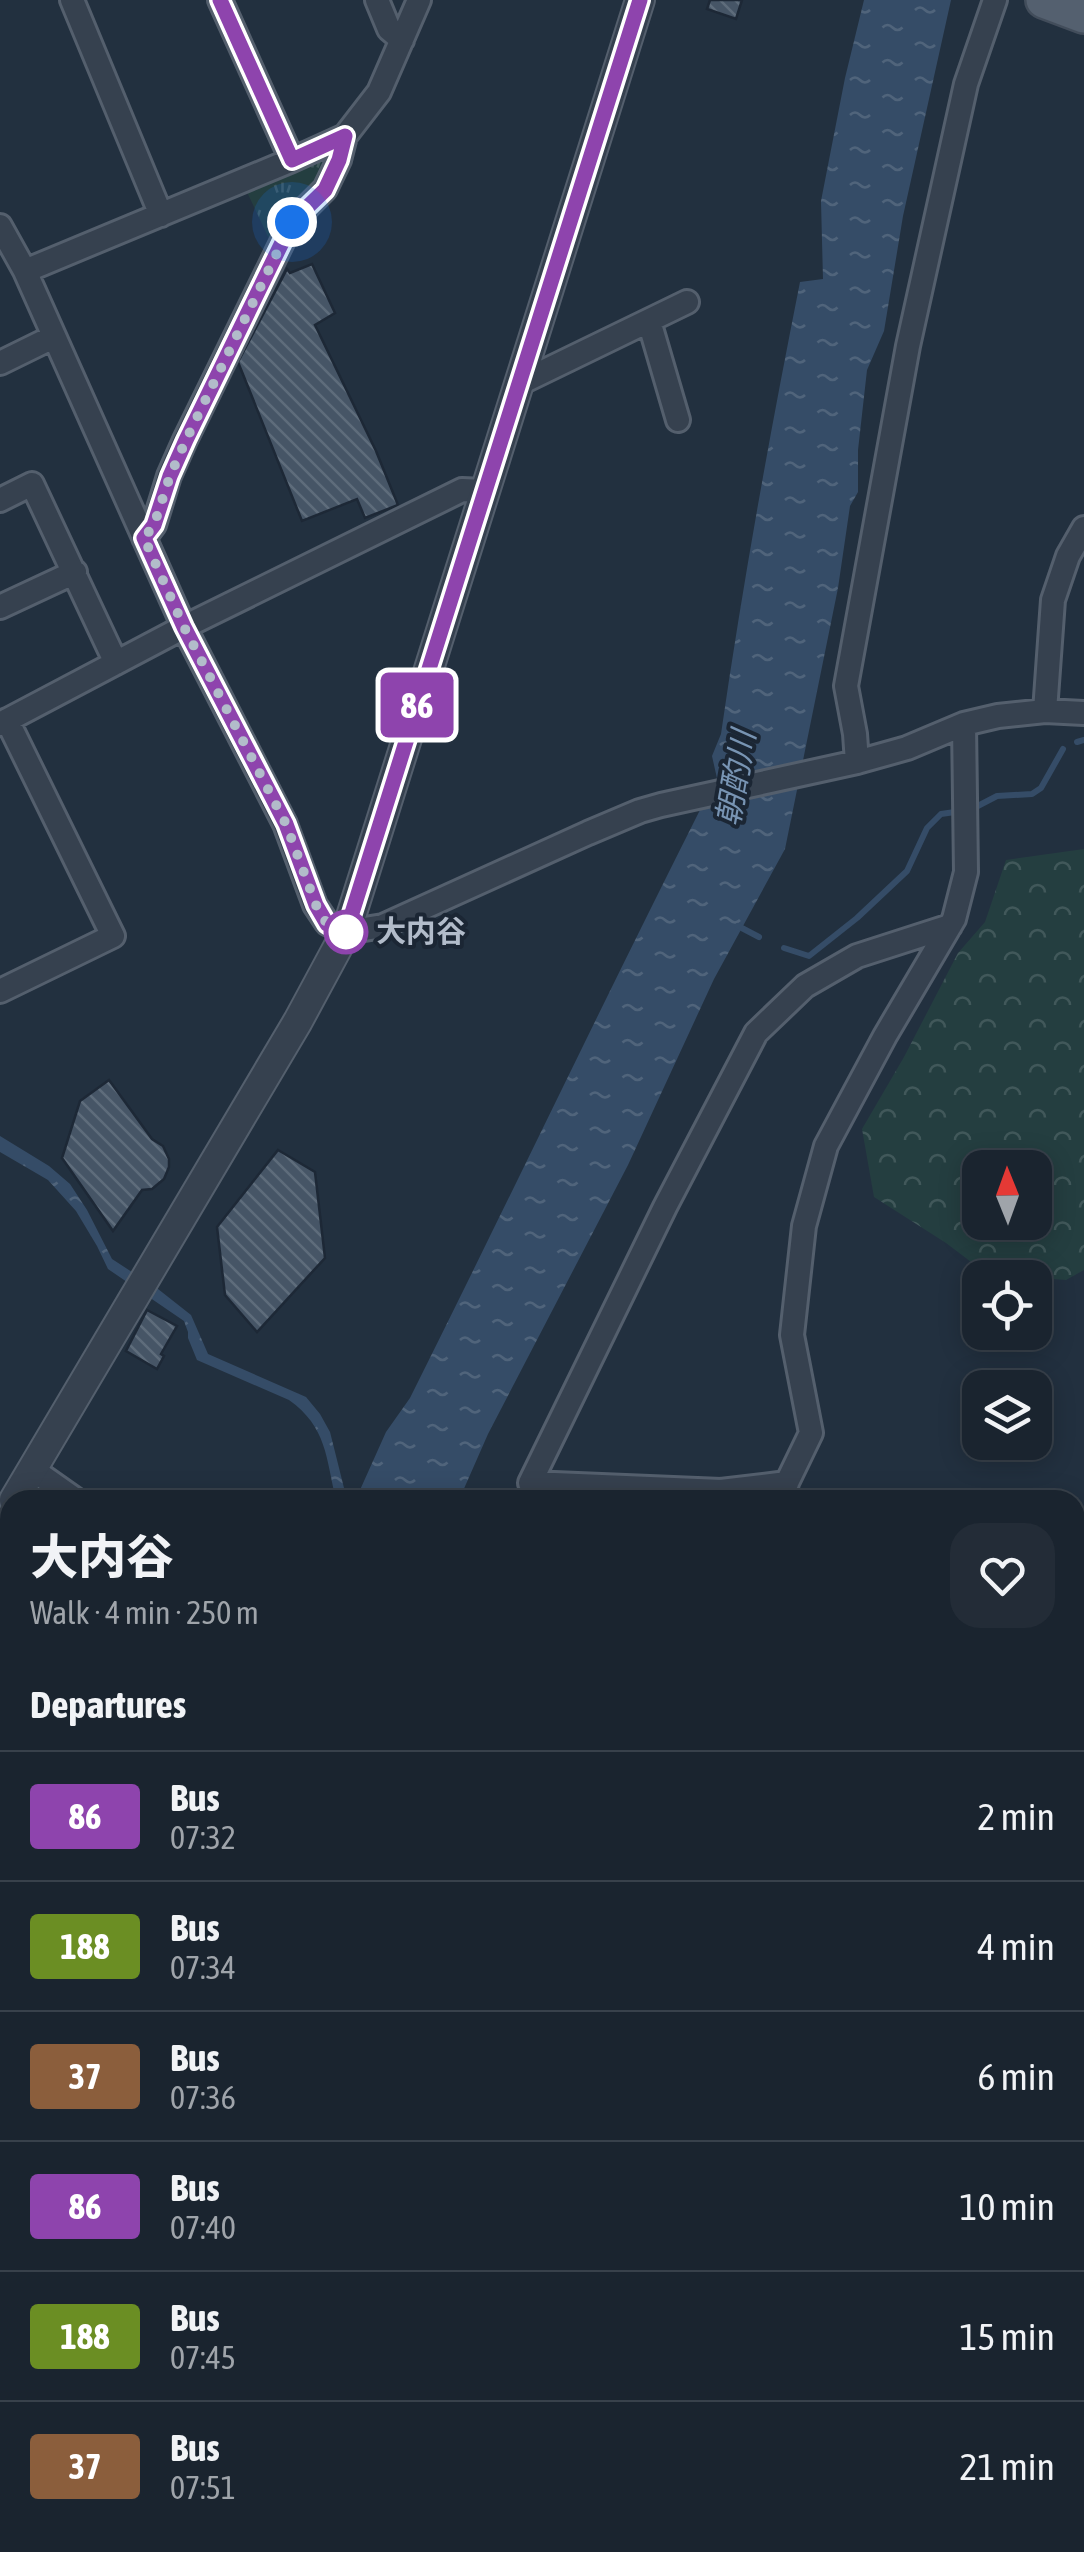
<!DOCTYPE html>
<meta charset="utf-8">
<style>
body{margin:0;font-family:"Asap Condensed","Noto Sans JP",sans-serif;background:#232c37;color:#f1f3f6;height:100vh;display:flex;flex-direction:column;font-size:38px;white-space:nowrap}
*{box-sizing:border-box;margin:0}
p{font-size:32px;color:#9fa4aa}
.icon{flex:none;width:55px;height:55px;fill:none;stroke:currentColor;stroke-width:2;stroke-linecap:round;stroke-linejoin:round}
.map{position:relative;flex:1;overflow:hidden}
.sheet{position:absolute;left:0px;top:1490px;width:1085px;height:1062px;display:flex;flex-direction:column;background:#1a242f;border-radius:30px 30px 0 0;box-shadow:0 5px 25px #0003,0 0 0 2px #38414b}
.sheet>*{flex:none}
.badge{padding:0 20px;border-radius:8px;font-size:35px;line-height:65px}
.needle{width:65px;rotate:359deg}
.controls{position:absolute;left:962px;top:1150px;display:grid;gap:20px}
.controls a{display:grid;place-items:center;width:90px;height:90px;border-radius:20px;background:#1a242f;box-shadow:0 5px 25px #0003,0 0 0 2px #38414b;font-size:50px}
.you{position:absolute;width:50px;height:50px;margin:-25px;border:8px solid #fff;border-radius:50%;background:#1a73e8;box-shadow:0 0 0 15px #1a73e833}
.map>.badge{position:absolute;translate:-50% -50%;box-shadow:0 0 0 5px #fff}
h2{padding:0 30px;font-size:38px;line-height:90px}
.round{display:grid;place-items:center;flex:none;width:105px;height:105px;border-radius:30px;background:#232c37}
.summary{display:flex;align-items:center;justify-content:space-between;height:170px;padding:0 30px}
h1{font-size:48px;font-weight:800;line-height:75px}
ul{padding:0;list-style:none}
li{display:flex;align-items:center;gap:30px;height:130px;padding:0 30px;border-top:2px solid #38414b}
li div{flex:1}
li b{display:block;font-size:38px}
li em{font-style:normal}
li .badge{min-width:110px;font-weight:700;text-align:center}
.map>svg:first-child{display:block}
.grass{fill:url(#grass-tufts)}
.forest{fill:url(#forest-crowns);fill-rule:evenodd}
.water{fill:url(#water-ripples)}
.lines{fill:none;stroke-linecap:round;stroke-linejoin:round}
.stream{stroke:#354c67;stroke-width:6}
.building{fill:url(#building-back-hatch);stroke:#1d2836;stroke-width:2.5}
.minor-casing{stroke:#545f6d;stroke-width:28}
.tertiary-casing{stroke:#545f6d;stroke-width:32}
.primary-casing{stroke:#424d5b;stroke-width:40}
.minor{stroke:#36414f;stroke-width:22}
.tertiary{stroke:#36414f;stroke-width:28}
.primary{stroke:#54606f;stroke-width:35}
.line-casing{stroke:#fff;stroke-width:22}
.line{stroke:#8e44ad;stroke-width:15}
.walk{stroke:#b2bcca;stroke-width:10;stroke-dasharray:0 18}
.stop-dot{fill:#fff;stroke:#8e44ad;stroke-width:5}
.labels{text-anchor:middle;stroke-width:8;stroke-linejoin:round;paint-order:stroke}
.stop-label{font-size:30px;font-weight:bold;fill:#b2bcca;stroke:#1b2634;text-anchor:start}
.water-label{font-size:32px;font-style:italic;fill:#7894b3;stroke:#1b2634}
</style>
<div class="map">
<svg width="1084" height="2552" viewBox="0 0 1084 2552">
<defs>
<pattern id="grass-tufts" width="24" height="20" patternUnits="userSpaceOnUse" patternTransform="scale(2.5)"><rect width="24" height="20" fill="#243e40"/><path d="M3 7l-1-3M5 7V3M7 7l1-3M15 17l-1-3M17 17v-4M19 17l1-3" fill="none" stroke="#41585a"/></pattern>
<pattern id="forest-crowns" width="20" height="18" patternUnits="userSpaceOnUse" patternTransform="scale(2.5)"><rect width="20" height="18" fill="#243e40"/><path d="M2 6a3 3 0 1 1 6 0M12 15a3 3 0 1 1 6 0" fill="none" stroke="#41585a"/></pattern>
<pattern id="water-ripples" width="26" height="14" patternUnits="userSpaceOnUse" patternTransform="scale(2.5)"><rect width="26" height="14" fill="#354c67"/><path d="M2 4q2-2 4 0t4 0M15 11q2-2 4 0t4 0" fill="none" stroke="#50647b"/></pattern>
<pattern id="building-back-hatch" width="6" height="6" patternUnits="userSpaceOnUse" patternTransform="scale(2.5)"><rect width="6" height="6" fill="#465566"/><path d="M-1 5l2 2M0 0l6 6M5-1l2 2" fill="none" stroke="#5e6c7b"/></pattern>
</defs>
<rect width="100%" height="100%" fill="#22303f"/>
<path class="grass" d="M 324,156 L 331,156 L 327,166 L 272,245 L 247,192 Z"/>
<path class="forest" d="M 1084,849 L 1084,1270 L 1066,1280 L 987,1274 L 946,1243 L 874,1197 L 862,1129 L 904,1057 L 958,953 L 985,922 L 1006,860 ZM 980,1168 L 1035,1168 L 1035,1222 L 980,1222 Z
M 319,2543 L 471,2543 L 456,2552 L 323,2552 Z"/>
<path class="water" d="M 864,0 L 951,0 L 903,216 L 884,331 L 867,370 L 858,450 L 858,492 L 850,506 L 838,588 L 785,849 L 714,979 L 628,1165 L 488,1434 L 459,1500 L 350,1500 L 360,1490 L 386,1432 L 410,1398 C 508,1202 602,1004 701,808 L 723,805 L 712,756 L 721,734 C 743,582 770,433 800,282 L 823,279 L 821,201 L 845,78 Z
M 0,1136 L 49,1166 L 70,1184 L 87,1210 L 112,1259 L 158,1289 L 191,1315 L 208,1354 L 306,1397 L 320,1414 L 330,1432 L 347,1500 L 336,1500 C 326,1458 327,1427 289,1400 L 197,1360 L 188,1338 L 188,1332 L 184,1321 L 108,1269 L 97,1246 L 76,1211 L 48,1180 L 0,1152 Z
M 10,2063 L 10,2230 L 0,2240 L 0,2078 Z"/>
<g class="lines">
<path class="stream" d="M 1077,742 L 1084,740
M 972,809 L 997,796 L 1032,794 L 1041,788 L 1063,749
M 738,926 L 759,937
M 784,948 L 809,956 L 857,918 L 907,871 L 927,828 L 941,814 L 955,812"/>
</g>
<path class="building" d="M 710,0 L 742,0 L 736,19 L 707,9 Z
M 312,264 L 335,313 L 315,325 L 376,451 L 398,505 L 365,518 L 357,499 L 302,521 L 238,362 L 287,269 L 290,273 Z
M 109,1080 L 152,1139 L 163,1146 L 169,1159 L 169,1167 L 164,1179 L 152,1189 L 142,1190 L 113,1231 L 62,1158 L 80,1101 Z
M 278,1150 L 315,1172 L 325,1258 L 257,1332 L 225,1295 L 217,1227 Z
M 147,1310 L 177,1326 L 161,1354 L 164,1356 L 157,1369 L 126,1351 Z
M 1082,1591 L 1084,1593 L 1084,1634 L 1075,1631 L 1075,1607 Z
M 1075,1653 L 1084,1658 L 1084,1746 L 1082,1750 L 1075,1747 Z"/>
<g class="lines">
<defs>
<path id="minor" d="M 72,0 L 161,215
M 220,0 L 292,160
M 377,0 L 389,29 L 402,40
M 0,226 L 25,271 L 184,627 L 285,824 L 315,905 L 327,923 L 346,932 L 383,926 L 588,833 L 640,811 L 661,805 L 857,762 L 907,748 L 964,724 L 998,716 L 1045,711 L 1084,713
M 25,271 L 292,160 L 345,136 L 379,92 L 419,0
M 649,321 L 678,420
M 0,363 L 53,337
M 518,384 L 687,302
M 0,500 L 32,484 L 116,663
M 144,538 L 154,525 L 169,476 L 185,440 L 292,222 L 325,189 L 339,160 L 345,136
M 0,607 L 75,572
M 1045,711 L 1053,600 L 1068,556 L 1084,528
M 0,724 L 184,627 L 462,490 L 484,491
M 857,762 L 855,734 L 846,686 L 908,346 L 966,84 L 995,0
M 0,991 L 113,936 L 7,720
M 32,1469 L 76,1500
M 787,1483 L 721,1491 L 530,1483 L 665,1207 L 756,1033 L 805,986 L 857,956 L 950,926
M 780,1497 L 811,1433 L 792,1335 L 804,1226 L 826,1146 L 885,1036 L 954,919 L 966,872 L 964,724
M 0,2185 L 10,2192
M 0,2355 L 10,2333
M 1075,2464 L 1084,2469
M 0,2497 L 10,2489
M 0,2529 L 10,2540
M 760,2542 L 783,2552
M 997,2542 L 1016,2552
M 604,2552 L 607,2542
M 940,2552 L 945,2542"/>
<path id="tertiary" d="M 14,1500 L 298,1021 L 346,932 L 640,0"/>
<path id="primary" d="M 1044,0 L 1084,15"/>
</defs>
<use href="#minor" class="minor-casing"/>
<use href="#tertiary" class="tertiary-casing"/>
<use href="#primary" class="primary-casing"/>
<use href="#minor" class="minor"/>
<use href="#tertiary" class="tertiary"/>
<use href="#primary" class="primary"/>
</g>
<g class="lines">
<defs>
<path id="line" d="M 220,0 L 292,160 L 345,136 L 339,160 L 325,190 L 292,222 L 186,440 L 170,476 L 154,525 L 144,538 L 184,627 L 286,824 L 316,905 L 327,924 L 346,932 L 640,0"/>
</defs>
<use href="#line" class="line-casing"/>
<use href="#line" class="line"/>
<path class="walk" d="M 292,222 L 186,440 L 170,476 L 154,525 L 144,538 L 184,627 L 286,824 L 316,905 L 327,924 L 346,932"/>
</g>
<circle class="stop-dot" cx="346" cy="932" r="20"/>
<g class="labels">
<g class="stop-label">
<text x="376" y="942">大内谷</text>
</g>
<g class="water-label">
<text transform="translate(736 778) rotate(-80)" y="11">朝酌川</text>
</g>
</g>
</svg>
<div class="controls">
<a><svg class="needle" viewBox="-14 -14 28 28"><path d="M0-13l5 13h-10z" fill="#e53935"/><path d="M0 13l5-13h-10z" fill="#9fa4aa"/></svg></a>
<a><svg class="icon" aria-label="locate" viewBox="0 0 24 24"><circle cx="12" cy="12" r="6"/><path d="M12 2v4M12 18v4M2 12h4M18 12h4"/></svg></a>
<a><svg class="icon" aria-label="layers" viewBox="0 0 24 24"><path d="M12 4l9 5-9 5-9-5zM3 14l9 5 9-5"/></svg></a>
</div>
<div class="you" style="left:292px;top:222px"></div>
<b class="badge" style="left:417px;top:705px;background:#8e44ad;color:#fff">86</b>
<section class="sheet">
<div class="summary"><div><h1>大内谷</h1><p>Walk · 4 min · 250 m</p></div><a class="round"><svg class="icon" aria-label="heart" viewBox="0 0 24 24"><path d="M12 20l-8-8c-3-5 5-10 8-4 3-6 11-1 8 4z"/></svg></a></div>
<h2>Departures</h2>
<ul>
<li><span class="badge" style="background:#8e44ad;color:#fff">86</span><div><b>Bus</b><p>07:32</p></div><em>2 min</em></li>
<li><span class="badge" style="background:#6b8e23;color:#fff">188</span><div><b>Bus</b><p>07:34</p></div><em>4 min</em></li>
<li><span class="badge" style="background:#8b5e3c;color:#fff">37</span><div><b>Bus</b><p>07:36</p></div><em>6 min</em></li>
<li><span class="badge" style="background:#8e44ad;color:#fff">86</span><div><b>Bus</b><p>07:40</p></div><em>10 min</em></li>
<li><span class="badge" style="background:#6b8e23;color:#fff">188</span><div><b>Bus</b><p>07:45</p></div><em>15 min</em></li>
<li><span class="badge" style="background:#8b5e3c;color:#fff">37</span><div><b>Bus</b><p>07:51</p></div><em>21 min</em></li>
</ul>
</section>
</div>
